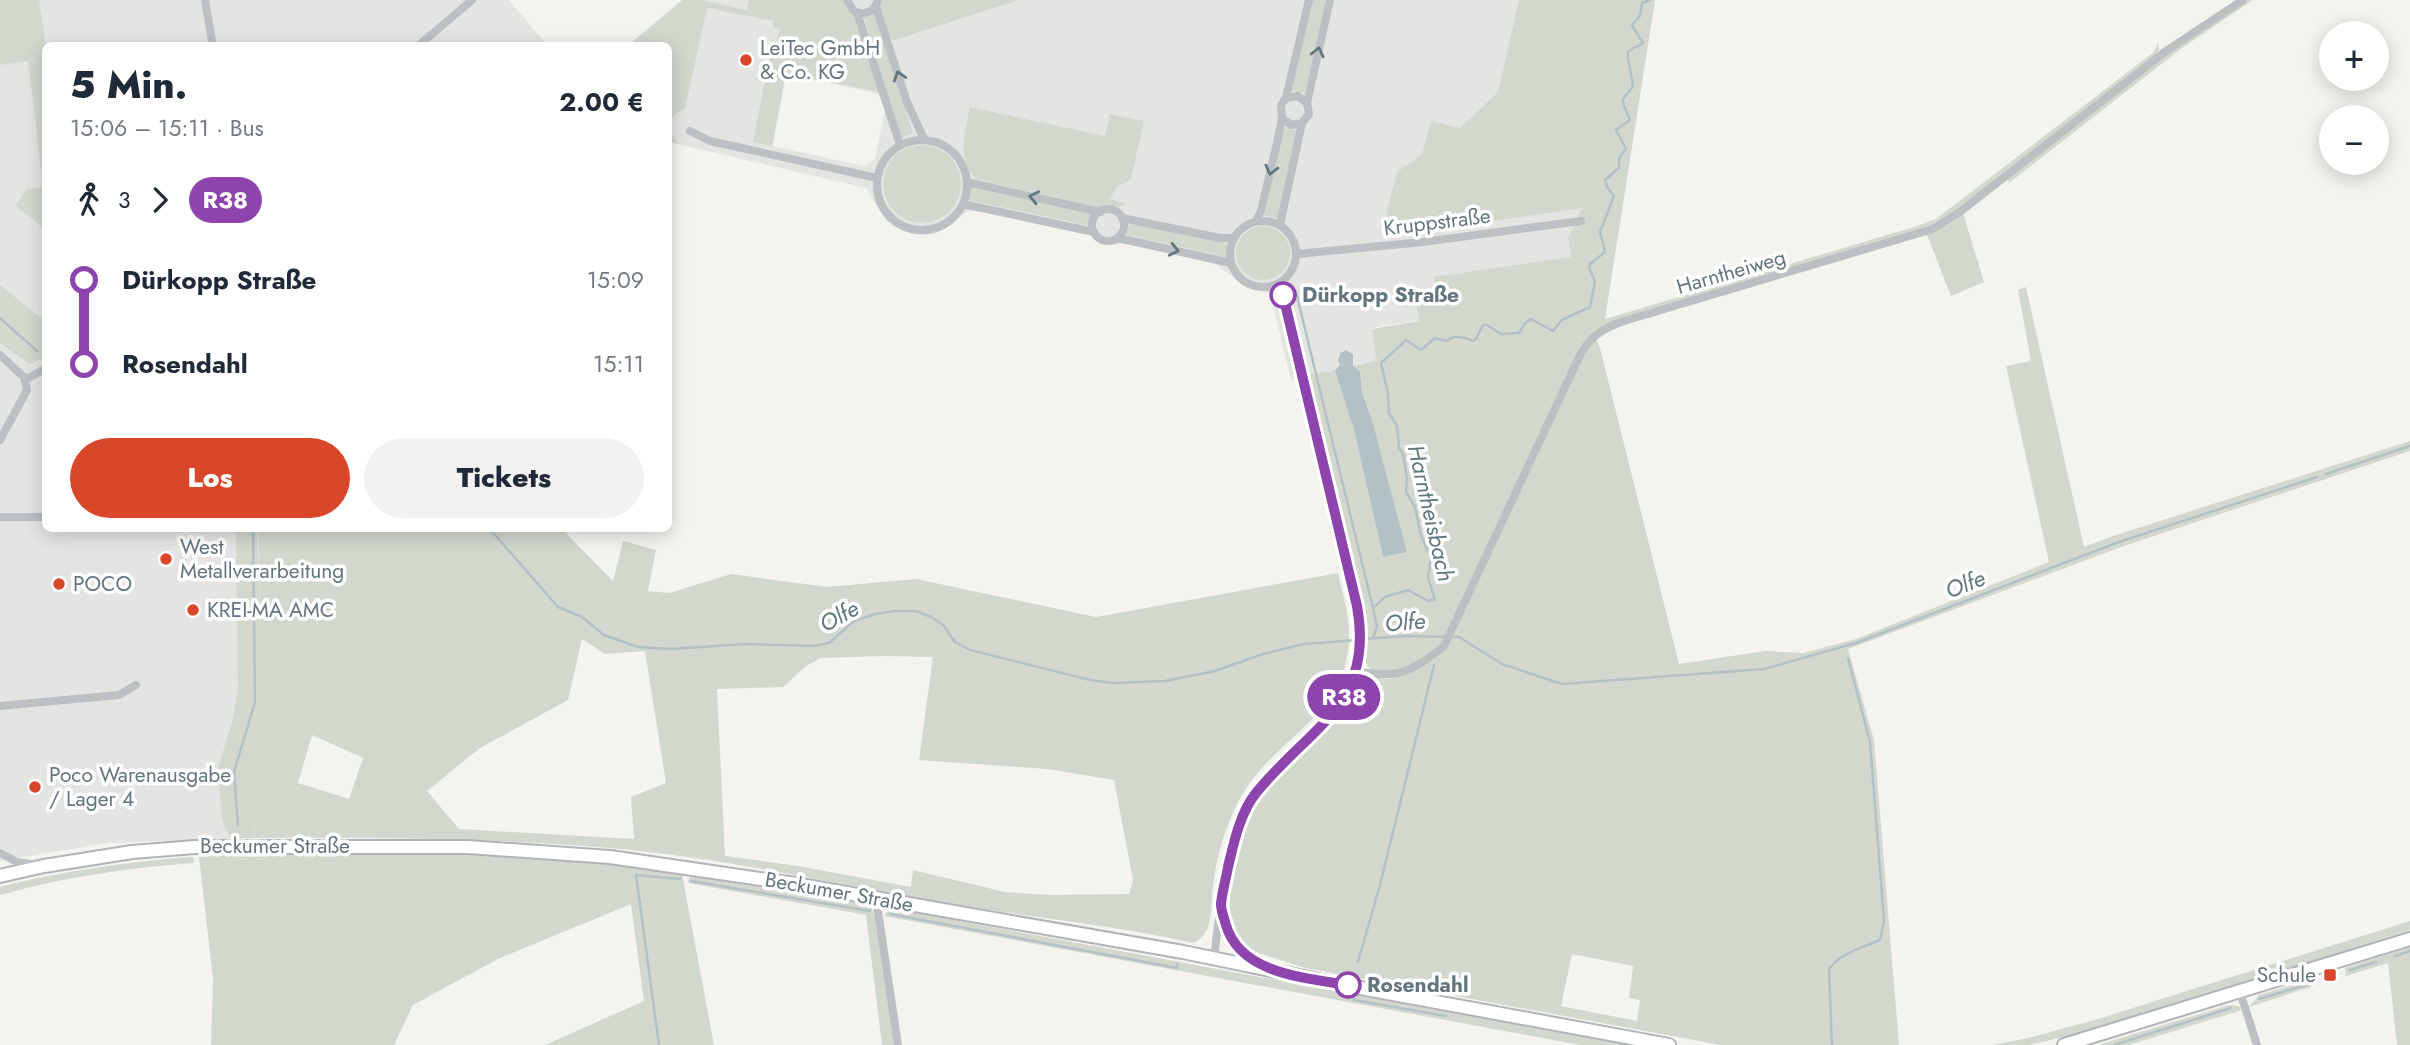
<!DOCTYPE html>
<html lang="de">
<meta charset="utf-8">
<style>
body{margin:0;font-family:Jost,sans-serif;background:#f2f2f3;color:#1f2937;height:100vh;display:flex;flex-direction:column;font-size:26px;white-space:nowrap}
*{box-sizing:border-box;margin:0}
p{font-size:23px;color:#747a83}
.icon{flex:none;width:38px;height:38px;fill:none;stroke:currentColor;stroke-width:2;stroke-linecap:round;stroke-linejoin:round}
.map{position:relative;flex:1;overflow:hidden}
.drawer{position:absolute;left:42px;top:42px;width:630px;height:490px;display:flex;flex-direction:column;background:#fff;border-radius:10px;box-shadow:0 4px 18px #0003}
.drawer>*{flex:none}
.badge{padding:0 14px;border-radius:23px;font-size:24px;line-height:46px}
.controls{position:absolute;left:2319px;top:21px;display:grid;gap:14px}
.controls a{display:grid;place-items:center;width:70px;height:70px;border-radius:50%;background:#fff;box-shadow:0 4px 18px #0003;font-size:35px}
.map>.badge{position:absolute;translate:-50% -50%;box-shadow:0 0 0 4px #fff}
.legs{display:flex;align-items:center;gap:10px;height:77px;padding:0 28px;font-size:23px}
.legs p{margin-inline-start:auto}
.summary{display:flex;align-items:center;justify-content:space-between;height:119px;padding:0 28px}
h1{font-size:38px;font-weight:800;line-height:52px}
.action{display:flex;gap:14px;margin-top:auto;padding:14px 28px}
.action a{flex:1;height:80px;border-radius:42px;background:#d9462a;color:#fff;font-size:28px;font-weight:800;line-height:80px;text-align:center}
.action a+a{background:#f2f2f3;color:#1f2937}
ul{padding:0 28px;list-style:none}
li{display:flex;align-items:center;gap:24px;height:84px;font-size:26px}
li i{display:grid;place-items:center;width:10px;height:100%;margin:0 9px;background:currentColor}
li i::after{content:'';width:18px;height:18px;margin:-9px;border:5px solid;border-radius:50%;background:#fff}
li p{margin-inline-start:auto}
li:first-child i{background:linear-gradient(#0000 50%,currentColor 0)}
li:last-child i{background:linear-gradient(currentColor 50%,#0000 0)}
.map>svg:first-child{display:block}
.built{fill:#e4e5e3;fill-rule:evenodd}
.green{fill:#d3d8cf;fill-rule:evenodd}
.water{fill:#b3c1c4}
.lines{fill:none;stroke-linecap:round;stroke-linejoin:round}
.stream{stroke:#b3c1c4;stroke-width:2.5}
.primary-casing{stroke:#b0b4b7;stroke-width:16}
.street{stroke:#bcc0c3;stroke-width:8}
.primary{stroke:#fff;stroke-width:12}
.oneway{stroke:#64757f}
.line-1-casing{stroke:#fff;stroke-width:16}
.line-1{stroke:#8e44ad;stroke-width:10}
.poi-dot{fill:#d9462a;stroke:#fff;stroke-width:2.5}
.stop-1-dot{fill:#fff;stroke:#8e44ad;stroke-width:3.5}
.labels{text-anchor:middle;stroke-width:7;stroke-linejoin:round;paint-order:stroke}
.poi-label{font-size:21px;fill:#64757f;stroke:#fff;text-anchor:start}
.street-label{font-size:21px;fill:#64757f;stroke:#fff}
.stop-label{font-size:21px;font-weight:bold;fill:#64757f;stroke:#fff;text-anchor:start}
.water-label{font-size:23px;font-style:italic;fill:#5f777d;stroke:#fff}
</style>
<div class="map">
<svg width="2410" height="1045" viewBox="0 0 2410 1045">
<rect width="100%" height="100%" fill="#f4f3ef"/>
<path class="built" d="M 0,0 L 509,0 L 547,45 L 46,46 L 46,528 L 258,529 L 264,710 L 250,779 L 256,821 L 255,838 L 108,843 L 0,861 Z
M 681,0 L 1655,0 L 1609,290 L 1372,328 L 1376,361 L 1353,366 L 1354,360 L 1346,350 L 1343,351 L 1338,356 L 1341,365 L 1335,370 L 1291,380 L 1270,293 L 1254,290 L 1243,285 L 1215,264 L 1126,244 L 1104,244 L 1089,235 L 976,210 L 967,212 L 943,230 L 930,235 L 915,235 L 899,229 L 886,221 L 866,188 L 669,142 L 668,46 L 627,46 ZM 786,74 L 879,94 L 885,110 L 875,159 L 864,166 L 773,146 Z"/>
<path class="green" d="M 0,0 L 39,0 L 46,46 L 45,229 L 16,206 L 26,189 L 43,187 L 28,61 L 0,65 Z
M 683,0 L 702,0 L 747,10 L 749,0 L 844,0 L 854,13 L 879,92 L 786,73 L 772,146 L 753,142 L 770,55 L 780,29 L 773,28 L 773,21 L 707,8 L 685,109 C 665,117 667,129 678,144 L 669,142 L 668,46 L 628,46 Z
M 880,0 L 1019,0 L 892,41 L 879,6 Z
M 1312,0 L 1326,0 L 1305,93 L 1292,91 Z
M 1519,0 L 1655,0 L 1605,319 L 1914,227 L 1936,219 L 2154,52 L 2158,42 L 2159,50 L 2155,56 L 1959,210 L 1933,227 L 1605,325 L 1593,332 L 1600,348 L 1679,664 L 1765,651 L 1803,653 L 1856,639 L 2049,562 L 2006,366 L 2031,361 L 2018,290 L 2026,287 L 2084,547 L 2113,536 L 2410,441 L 2410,451 L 2121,547 L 1848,649 L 1874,740 L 1899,1045 L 1721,1045 L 1305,968 L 1252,951 L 1238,939 L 1230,926 L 1230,886 L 1244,827 L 1259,799 L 1329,726 L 1362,679 L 1369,677 L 1388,679 L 1418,670 L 1416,665 L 1391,672 L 1371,671 L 1365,661 L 1368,628 L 1307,375 L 1335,370 L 1338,374 L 1354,430 L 1383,557 L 1407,552 L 1373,423 L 1362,392 L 1360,371 L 1353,366 L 1376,361 L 1372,329 L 1419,321 L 1415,296 L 1437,292 L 1434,277 L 1571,257 L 1568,238 L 1582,208 L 1400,235 L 1394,219 L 1386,215 L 1397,172 L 1422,154 L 1431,121 L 1460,128 L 1498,92 ZM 1572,954 L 1633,966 L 1629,998 L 1640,1000 L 1637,1021 L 1561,1006 Z
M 2247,0 L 2253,0 L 2182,48 L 2009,183 L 2008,178 L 2166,53 Z
M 875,12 L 913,133 L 900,138 L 863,16 Z
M 970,107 L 1105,136 L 1110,114 L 1144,121 L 1131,179 L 1116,188 L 1110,199 L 1127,204 L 1117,208 L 1112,206 L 1098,208 L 976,179 C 956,159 965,133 970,107 Z
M 1284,128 L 1297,130 L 1278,218 L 1264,216 Z
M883 184a39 39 0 1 1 78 0a39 39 0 1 1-78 0Z
M 971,187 L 1092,214 L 1090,226 L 968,200 Z
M 1963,213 L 1984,282 L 1951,296 L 1927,235 Z
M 1129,222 L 1227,243 L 1226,257 L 1127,235 Z
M1236 253a27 27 0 1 1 54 0a27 27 0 1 1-54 0Z
M 0,285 L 45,321 C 46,344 54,358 29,364 L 0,343 Z
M 258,529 L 562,529 L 613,581 L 623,541 L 656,550 L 648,591 L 669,593 L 731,574 L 827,587 L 916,579 L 1096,617 L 1338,573 C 1342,593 1350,615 1349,636 C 1349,713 1279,736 1245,790 C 1235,805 1229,822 1223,839 C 1218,854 1215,870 1213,886 C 1210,905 1215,932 1194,943 C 1117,926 1037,918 959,905 C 843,886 727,858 610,848 C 492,838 373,837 255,838 L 255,821 L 254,838 L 230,838 L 222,820 L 218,767 L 232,723 L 238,689 L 236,529 L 257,529 L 261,624 ZM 582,639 L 605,654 L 645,651 L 666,783 L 631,797 L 634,839 L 459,829 L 427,791 L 480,748 L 568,700 ZM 883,656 L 933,657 L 919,760 L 1047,769 L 1114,780 L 1133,880 L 1129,894 L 1048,895 L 1005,892 L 913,870 L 911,887 L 798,866 L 725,856 L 717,689 L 783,687 L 806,666 L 821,658 ZM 312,735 L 363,758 L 349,799 L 298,783 Z
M 248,854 L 469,855 L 609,863 L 682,874 L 714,1045 L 545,1045 L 644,1001 L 631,904 L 498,959 L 413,1005 L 394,1045 L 211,1045 L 213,979 L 199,857 Z
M 190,857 L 194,858 L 194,863 C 129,868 63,877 0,895 L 0,887 C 62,871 126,862 190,857 Z
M 694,876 L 867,905 L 873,910 L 878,923 L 897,1045 L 882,1045 L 866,915 L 688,883 L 689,878 Z
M 895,909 L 1626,1045 L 1580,1045 L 884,916 L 888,911 Z
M 2410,921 L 2410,930 L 2101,1028 L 2030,1045 L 1993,1045 L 2028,1038 L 2098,1019 Z
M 2410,947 L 2410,1045 L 2397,1045 L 2388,963 L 2346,976 L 2345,968 Z
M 2309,980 L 2311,987 L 2249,1007 L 2259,995 Z
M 2229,1005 L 2238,1006 L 2242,1010 L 2129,1045 L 2098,1045 Z"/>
<path class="water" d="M 1346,350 L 1353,354 L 1353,366 L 1360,371 L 1362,392 L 1373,423 L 1407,552 L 1383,557 L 1354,430 L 1335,370 L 1340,365 L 1338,360 L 1340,353 Z"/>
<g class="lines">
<path class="stream" d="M 1296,292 L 1373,608
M 0,318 L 37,351
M 2326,474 L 2410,446
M 489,528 L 558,607 L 582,617 L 604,635 L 638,647 L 671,649 L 745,644 L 813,646 L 829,643 L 854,621 L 875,614 L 895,611 L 916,611 L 931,617 L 943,625 L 955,642 L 970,650 L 1090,680 L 1112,683 L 1165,681 L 1215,671 L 1263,654 L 1304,644 L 1357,640
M 1373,638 L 1377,627 L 1373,608 L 1385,597 L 1408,590 L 1428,601 L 1435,599 L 1428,578 L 1431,558 L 1421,536 L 1415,507 L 1406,492 L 1407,478 L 1403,454 L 1399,448 L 1397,426 L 1389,413 L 1388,394 L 1381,363 L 1406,340 L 1421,350 L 1435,338 L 1447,341 C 1455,334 1463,337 1473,341 L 1476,339 L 1483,325 L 1487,325 L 1501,334 L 1519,333 L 1525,323 L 1531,319 L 1553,331 L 1562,320 L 1590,307 L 1595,282 L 1589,268 L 1590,264 L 1605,252 L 1600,232 L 1614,196 L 1607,187 L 1605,180 L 1619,168 L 1619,158 L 1626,149 L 1616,130 L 1630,120 C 1623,100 1617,104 1633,87 C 1633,80 1626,55 1628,52 C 1630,49 1639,46 1643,43 L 1632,25 L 1640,16 L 1642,3 L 1650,0
M 1364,639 L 1405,636 L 1459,637 L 1502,664 L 1562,684 L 1764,669 L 1856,643 L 2119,542 L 2317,477
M 238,825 L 234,772 L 255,702 L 253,528
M 691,881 L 870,911
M 890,914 L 1177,968 L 1177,964
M 2395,956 L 2410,951
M 1358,962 L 1380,885 L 1434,665
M 2350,970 L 2376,962
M 1354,997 L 1354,1000 L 1446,1016
M 2259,999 L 2306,985
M 659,1045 L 636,875 L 680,879
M 1832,1045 L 1829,970 C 1837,954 1864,947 1880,940 L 1884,921 L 1870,742 L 1848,658
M 2114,1045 L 2231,1008"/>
<defs>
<path id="primary" d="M 0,876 L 44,866 L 132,852 L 195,847 L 468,847 L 610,857 L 795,884 L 1183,952 L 1328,982 L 1669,1045
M 2064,1045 L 2410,939"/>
</defs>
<use href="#primary" class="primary-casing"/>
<path class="street" d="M 205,0 L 213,46
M 847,0 L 853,10 C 864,17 874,12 878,0
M 876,7 L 907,102 L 924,139
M 857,13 L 900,145
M 418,46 L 472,0
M 1286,98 L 1298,96 L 1307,103
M 1282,118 L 1291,125 L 1302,123
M 690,131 L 710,141 L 877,178
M877 185a45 45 0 1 1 90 0a45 45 0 1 1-90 0Z
M 967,182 L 1100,212
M 963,204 L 1094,232
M1092 225a16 16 0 1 1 32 0a16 16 0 1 1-32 0Z
M 1122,218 L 1220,238 L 1234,238
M1230 254a33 33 0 1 1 66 0a33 33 0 1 1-66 0Z
M 1256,221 L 1261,211 L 1277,143 L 1282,118 L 1281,105 L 1286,98 L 1309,0
M 1280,225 L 1302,123 L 1309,114 L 1307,103 L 1330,0
M 1118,238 L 1231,263
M 1297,254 L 1423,242 L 1581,221
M 0,355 L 24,377 L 27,390 L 0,440
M 25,380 L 46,368
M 0,517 L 46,517
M 1357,671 C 1396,680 1414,671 1444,646 L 1581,353 C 1592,335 1604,328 1624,321 L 1933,229 L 1961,211 L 2166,51 L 2243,0
M 0,706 L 119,695 L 136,685
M 0,853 L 17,862 L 38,865
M 876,898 L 898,1045
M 1222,910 C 1230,937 1237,951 1262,965
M 1214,958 C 1221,904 1225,845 1253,797 C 1262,783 1277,770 1290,758 C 1339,710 1370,679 1358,606 L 1279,284
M 2240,992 L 2257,1045"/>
<use href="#primary" class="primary"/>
</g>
<defs><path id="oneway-chevron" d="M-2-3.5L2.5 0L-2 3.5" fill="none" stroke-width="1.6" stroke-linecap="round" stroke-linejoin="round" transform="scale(1.75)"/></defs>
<g class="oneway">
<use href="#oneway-chevron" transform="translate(1318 52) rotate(-77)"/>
<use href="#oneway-chevron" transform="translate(899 76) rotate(-107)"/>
<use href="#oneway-chevron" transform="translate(1271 170) rotate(104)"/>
<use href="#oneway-chevron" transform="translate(1034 197) rotate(-167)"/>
<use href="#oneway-chevron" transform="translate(1174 250) rotate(13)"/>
</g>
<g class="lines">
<defs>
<path id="line-1" d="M 1283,295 L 1357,606 C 1375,706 1309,727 1256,793 C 1240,813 1234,842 1228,867 C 1226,879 1222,892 1221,904 C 1221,911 1224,918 1226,925 C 1240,974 1306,978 1348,985"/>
</defs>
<use href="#line-1" class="line-1-casing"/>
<use href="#line-1" class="line-1"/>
</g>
<g class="poi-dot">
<circle cx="746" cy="60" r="7"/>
<circle cx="166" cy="559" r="7"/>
<circle cx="59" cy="584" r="7"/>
<circle cx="193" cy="610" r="7"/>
<circle cx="35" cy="787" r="7"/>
<rect x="2323" y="968" width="14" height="14" rx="3.5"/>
</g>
<g class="stop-1-dot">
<circle cx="1283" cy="295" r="12"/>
<circle cx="1348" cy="985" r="12"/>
</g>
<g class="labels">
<g class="poi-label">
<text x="760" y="55">LeiTec GmbH<tspan x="760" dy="24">&amp; Co. KG</tspan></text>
<text x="180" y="554">West<tspan x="180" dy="24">Metallverarbeitung</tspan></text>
<text x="73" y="591">POCO</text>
<text x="207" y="617">KREI-MA AMC</text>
<text x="49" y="782">Poco Warenausgabe<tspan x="49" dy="24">/ Lager 4</tspan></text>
<text x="2316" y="982" text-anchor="end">Schule</text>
</g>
<g class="street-label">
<text transform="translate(1437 222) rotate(-7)" y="7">Kruppstraße</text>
<text transform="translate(1731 272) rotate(-16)" y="7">Harntheiweg</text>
<text x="275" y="853">Beckumer Straße</text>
<text transform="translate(839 892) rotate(10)" y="7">Beckumer Straße</text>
</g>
<g class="stop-label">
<text x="1302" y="302">Dürkopp Straße</text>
<text x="1367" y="992">Rosendahl</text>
</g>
<g class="water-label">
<text transform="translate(1431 513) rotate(77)" y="8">Harntheisbach</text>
<text transform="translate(1965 584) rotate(-21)" y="8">Olfe</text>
<text transform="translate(839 616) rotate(-29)" y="8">Olfe</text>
<text transform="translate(1405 622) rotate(-4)" y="8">Olfe</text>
</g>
</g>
</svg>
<div class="controls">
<a>+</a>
<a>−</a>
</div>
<b class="badge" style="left:1344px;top:697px;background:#8e44ad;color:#fff">R38</b>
<section class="drawer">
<div class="summary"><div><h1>5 Min.</h1><p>15:06 – 15:11 · Bus</p></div><b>2.00 €</b></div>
<div class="legs"><svg class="icon" aria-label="walk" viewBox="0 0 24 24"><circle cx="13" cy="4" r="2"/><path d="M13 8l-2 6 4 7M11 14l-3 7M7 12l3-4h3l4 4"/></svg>3<svg class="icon" aria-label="forward" viewBox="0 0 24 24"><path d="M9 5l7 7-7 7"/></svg><b class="badge" style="background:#8e44ad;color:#fff">R38</b></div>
<ul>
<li><i style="color:#8e44ad"></i><b>Dürkopp Straße</b><p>15:09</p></li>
<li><i style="color:#8e44ad"></i><b>Rosendahl</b><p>15:11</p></li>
</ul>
<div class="action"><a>Los</a><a>Tickets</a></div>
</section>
</div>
